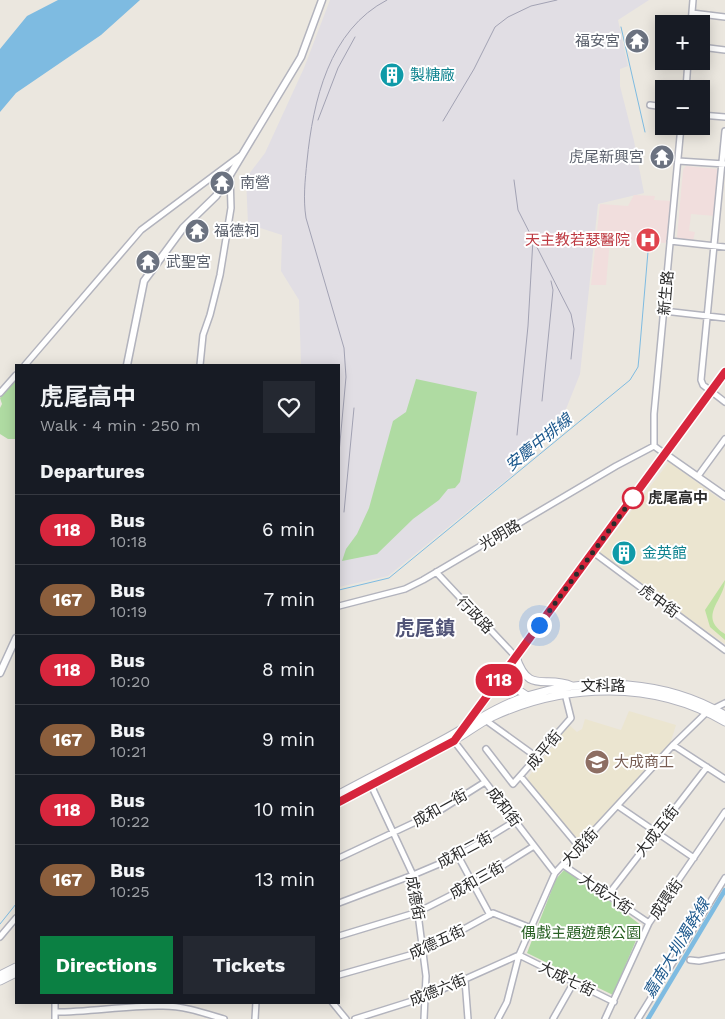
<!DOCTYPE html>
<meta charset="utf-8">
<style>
body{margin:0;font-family:"Work Sans","Noto Sans TC",sans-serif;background:#242831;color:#f1f3f6;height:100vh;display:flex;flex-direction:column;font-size:19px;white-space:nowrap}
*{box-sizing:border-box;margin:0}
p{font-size:16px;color:#9ea1a6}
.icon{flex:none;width:28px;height:28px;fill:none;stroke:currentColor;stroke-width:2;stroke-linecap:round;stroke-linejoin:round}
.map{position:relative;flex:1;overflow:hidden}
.drawer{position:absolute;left:15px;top:364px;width:325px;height:640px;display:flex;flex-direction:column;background:#171b24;border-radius:0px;box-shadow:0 2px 12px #0003}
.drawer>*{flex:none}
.badge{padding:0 10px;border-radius:16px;font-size:18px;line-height:32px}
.buttons{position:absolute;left:655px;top:15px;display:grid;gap:10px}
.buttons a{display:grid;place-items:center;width:55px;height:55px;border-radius:0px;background:#171b24;box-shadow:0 2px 12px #0003;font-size:25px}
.you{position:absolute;width:25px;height:25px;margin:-12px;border:4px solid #fff;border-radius:50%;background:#1a73e8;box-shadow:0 0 0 8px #1a73e833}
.map>.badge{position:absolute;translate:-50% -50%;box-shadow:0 0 0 2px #fff}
h2{padding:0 25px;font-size:19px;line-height:45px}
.round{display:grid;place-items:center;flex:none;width:52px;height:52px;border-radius:0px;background:#242831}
.head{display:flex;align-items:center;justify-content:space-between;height:85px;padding:0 25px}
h1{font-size:24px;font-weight:700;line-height:38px}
.cta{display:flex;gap:10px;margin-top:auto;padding:10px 25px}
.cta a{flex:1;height:58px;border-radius:0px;background:#0b8043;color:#fff;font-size:20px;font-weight:700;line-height:58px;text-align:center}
.cta a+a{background:#242831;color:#f1f3f6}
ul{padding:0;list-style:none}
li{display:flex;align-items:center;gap:15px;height:70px;padding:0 25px;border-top:1px solid #363941}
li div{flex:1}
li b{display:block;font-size:19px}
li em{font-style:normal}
li .badge{min-width:55px;font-weight:700;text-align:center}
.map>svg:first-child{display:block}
.industrial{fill:#e1dee4}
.education{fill:#ebe5d0}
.medical{fill:#f1dedd}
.green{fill:#afdba2}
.pitch{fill:#bde19f}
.water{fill:#7ebbe1}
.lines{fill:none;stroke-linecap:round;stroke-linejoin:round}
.stream{stroke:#7ebbe1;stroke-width:1}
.canal{stroke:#7ebbe1;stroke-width:4.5}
.minor-casing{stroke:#b2b3bd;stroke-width:8}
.tertiary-casing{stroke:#b2b3bd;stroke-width:9}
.secondary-casing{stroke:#b2b3bd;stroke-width:9}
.minor{stroke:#fff;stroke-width:5}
.tertiary{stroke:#fff;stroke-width:6}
.secondary{stroke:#fff;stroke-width:7}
.rail{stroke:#a2a2b3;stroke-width:1}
.line-casing{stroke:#fff;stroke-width:11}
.line{stroke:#d7263d;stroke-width:8}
.walk{stroke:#2b2b2b;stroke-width:5;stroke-dasharray:0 9}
.stop-dot{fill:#fff;stroke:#d7263d;stroke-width:2.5}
.labels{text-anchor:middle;stroke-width:4;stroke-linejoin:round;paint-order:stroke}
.worship-label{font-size:15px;fill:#5b616d;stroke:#fff;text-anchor:start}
.culture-label{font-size:15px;fill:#0d838f;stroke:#fff;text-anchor:start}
.health-label{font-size:15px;fill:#be3a42;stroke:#fff;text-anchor:end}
.street-label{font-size:15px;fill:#2b2b2b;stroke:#fff}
.stop-label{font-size:15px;font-weight:bold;fill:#2b2b2b;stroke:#fff;text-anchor:start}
.education-label{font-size:15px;fill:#785e54;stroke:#fff;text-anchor:start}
.park-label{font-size:15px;fill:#286023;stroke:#fff}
.water-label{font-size:16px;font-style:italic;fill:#1d598d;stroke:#fff}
.district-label{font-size:20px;font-weight:bold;fill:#505376;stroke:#fff}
</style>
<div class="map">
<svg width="725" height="1019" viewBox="0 0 725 1019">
<rect width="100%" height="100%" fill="#ebe7df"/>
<path class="industrial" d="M 330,0 L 649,0 L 618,20 L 628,66 L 620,69 L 620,86 L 634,141 L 644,193 L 598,204 L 580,374 L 566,409 L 521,449 L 516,472 L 388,576 L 339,587 L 339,365 L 301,365 L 299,300 L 281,271 L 282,235 L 248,224 L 246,178 L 265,153 L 304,68 Z"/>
<path class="education" d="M 669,462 L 725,503 L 725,644 L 598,554 Z
M 629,711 L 676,725 L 670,744 L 580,843 L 526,780 L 569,725 L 577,732 L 582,729 L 585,719 L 621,730 Z"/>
<path class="medical" d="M 686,166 L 717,169 L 720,172 L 715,216 L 691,214 L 689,231 L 695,232 L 693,241 L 680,240 L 677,237 L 683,170 Z
M 634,195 L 655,196 L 654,200 L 672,201 L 666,243 L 610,239 L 606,285 L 591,285 L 600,204 L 628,206 Z"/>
<path class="green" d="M 16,379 L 16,439 L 8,439 L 0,434 L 0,408 L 2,404 L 0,398 Z
M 416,379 L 477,392 L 460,482 L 455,488 L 448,489 L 439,500 L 413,519 L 377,554 L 342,561 L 346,549 L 357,534 L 369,508 L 393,421 L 406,412 Z
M 564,870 L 586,883 L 642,926 L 613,995 L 527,953 L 556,879 Z"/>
<path class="pitch" d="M 725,580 C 725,600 697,616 725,634 L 725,640 L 710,627 L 705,610 Z"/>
<path class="water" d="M 58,0 L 140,0 L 101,35 L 16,93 L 0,112 L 0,49 L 27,16 Z"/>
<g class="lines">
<path class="stream" d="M 621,27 L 645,132
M 339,590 L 389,578 L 630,380 L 638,367 L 639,357 L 649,240
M 0,924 L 16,904"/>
<path class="canal" d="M 648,1019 L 725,890"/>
<defs>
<path id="minor" d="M 692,13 L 725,17
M 691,24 L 693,0
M 701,47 L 725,50
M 686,89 L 688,61
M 650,105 L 664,107
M 701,115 L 725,117
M 725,131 L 701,380 L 703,385 L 725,402
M 678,161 L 725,164
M 670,241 L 725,247
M 664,311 L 725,318
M 25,365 L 141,230 L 240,156
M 200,365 L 203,335 L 210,315 L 220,275 L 231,208 L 230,175
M 0,393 L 16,375
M 665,454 L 654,446 L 654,414 L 681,126
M 698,476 L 725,439
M 593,552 L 725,650
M 436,572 L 516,657
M 339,606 L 405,589 L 423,580 L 616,466 L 654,446
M 484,719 L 538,758
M 454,741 L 555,873
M 673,745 L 725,779
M 486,749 L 513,784 L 571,718 L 565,694
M 521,777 L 580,848
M 371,785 L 413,875 L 426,976 L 424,1019
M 618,806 L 694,858
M 458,856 L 490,915
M 339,858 L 439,811 L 485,782
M 563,865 L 649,923
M 608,895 L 707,767
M 339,903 L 413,875 L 458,856 L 515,821
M 339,936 L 418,912 L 473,884 L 534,846
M 0,937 L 16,918
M 690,960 L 699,961 L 725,956
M 339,975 L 424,951 L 493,913 L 531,928
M 465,980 L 468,1019
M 55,1002 L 55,1019
M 332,1002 L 346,1019
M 55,1012 C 91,1012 129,1005 163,1006 C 184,1006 204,1013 224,1019
M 255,1019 L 256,1002
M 355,1019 L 425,997 L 519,955 L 614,1002
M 498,1019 L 507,1002 L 519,955 L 555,873 L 673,745 L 707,712 L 725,703
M 553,1019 L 574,982
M 605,1019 L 649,923 L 725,812
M 638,1019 L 725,878"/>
<path id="tertiary" d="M 127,365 L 144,281 L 183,228 L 216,196 L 230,175 L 301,57 L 322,0
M 665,454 L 725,496
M 0,673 L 16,638
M 466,726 L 725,372"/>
<path id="secondary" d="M 516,657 C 529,696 546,674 572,686
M 505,670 L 512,686 L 529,697
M 339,794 C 374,775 411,757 446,738 C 473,723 497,706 527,696 C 590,676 667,680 725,715
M 339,802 C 377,782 416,762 453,741 C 466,734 478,724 492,717 C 565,683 654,680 725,722
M 0,975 L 16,967
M 0,981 L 16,973"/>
</defs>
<use href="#minor" class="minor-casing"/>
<use href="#tertiary" class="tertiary-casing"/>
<use href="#secondary" class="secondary-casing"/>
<use href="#minor" class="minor"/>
<use href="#tertiary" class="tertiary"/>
<use href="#secondary" class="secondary"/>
<path class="rail" d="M 318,120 L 338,68 L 355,37
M 443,121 L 474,69 L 495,27 L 508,17 L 531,6 L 557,0
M 514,180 L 518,210 L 571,314 L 574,329 L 571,359
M 542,401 L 553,290 L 551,281
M 517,435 L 528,326 L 533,239
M 339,453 L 346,377 L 344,348 L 306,218 C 303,199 305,181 307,161 C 313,101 329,30 387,0
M 344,512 L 354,408"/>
</g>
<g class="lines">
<defs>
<path id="line" d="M 339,802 L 454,741 L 725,372"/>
</defs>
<use href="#line" class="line-casing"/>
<use href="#line" class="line"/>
<path class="walk" d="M 539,625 L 633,498"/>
</g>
<defs>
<symbol id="temple-disc" viewBox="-11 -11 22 22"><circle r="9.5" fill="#6b7280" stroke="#fff"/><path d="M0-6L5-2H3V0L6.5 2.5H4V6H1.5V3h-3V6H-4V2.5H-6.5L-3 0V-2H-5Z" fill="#fff"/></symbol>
<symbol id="building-disc" viewBox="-11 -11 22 22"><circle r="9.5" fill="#0f9aa8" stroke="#fff"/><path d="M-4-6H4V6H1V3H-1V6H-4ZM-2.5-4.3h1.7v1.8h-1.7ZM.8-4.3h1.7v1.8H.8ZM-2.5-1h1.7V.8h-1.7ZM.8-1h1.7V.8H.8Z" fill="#fff"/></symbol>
<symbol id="hospital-disc" viewBox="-11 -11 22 22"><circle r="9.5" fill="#e0444e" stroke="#fff"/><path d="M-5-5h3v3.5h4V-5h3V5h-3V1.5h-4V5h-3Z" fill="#fff"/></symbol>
<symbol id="school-disc" viewBox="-11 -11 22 22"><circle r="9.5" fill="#8d6e63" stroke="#fff"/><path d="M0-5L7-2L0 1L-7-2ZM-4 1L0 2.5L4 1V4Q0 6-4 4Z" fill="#fff"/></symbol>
</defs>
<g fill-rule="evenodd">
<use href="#temple-disc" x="623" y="27" width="28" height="28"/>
<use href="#building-disc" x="378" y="61" width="28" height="28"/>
<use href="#temple-disc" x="648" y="143" width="28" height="28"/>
<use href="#temple-disc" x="208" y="169" width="28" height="28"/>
<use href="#temple-disc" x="183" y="217" width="28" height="28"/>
<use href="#hospital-disc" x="634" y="226" width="28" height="28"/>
<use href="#temple-disc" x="134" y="248" width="28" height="28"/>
<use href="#building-disc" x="610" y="539" width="28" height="28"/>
<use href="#school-disc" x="583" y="748" width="28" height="28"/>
</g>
<circle class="stop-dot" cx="633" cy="498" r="10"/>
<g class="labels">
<g class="worship-label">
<text x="620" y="46" text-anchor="end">福安宮</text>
<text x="644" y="162" text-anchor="end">虎尾新興宮</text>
<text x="240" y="188">南營</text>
<text x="214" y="236">福德祠</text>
<text x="166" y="267">武聖宮</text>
</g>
<g class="culture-label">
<text x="410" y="80">製糖廠</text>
<text x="642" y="558">金英館</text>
</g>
<g class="health-label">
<text x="630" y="245">天主教若瑟醫院</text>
</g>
<g class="street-label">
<text transform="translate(666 293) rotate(-85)" y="5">新生路</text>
<text transform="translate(500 535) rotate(-30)" y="5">光明路</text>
<text transform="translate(659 601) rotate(36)" y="5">虎中街</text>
<text transform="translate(475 615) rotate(46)" y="5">行政路</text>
<text x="603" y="691">文科路</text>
<text transform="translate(544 750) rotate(-50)" y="5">成平街</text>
<text transform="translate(504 807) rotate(53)" y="5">成和街</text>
<text transform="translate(440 808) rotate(-29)" y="5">成和一街</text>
<text transform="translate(657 831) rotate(-52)" y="5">大成五街</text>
<text transform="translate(580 847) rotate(-47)" y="5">大成街</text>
<text transform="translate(465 850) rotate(-28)" y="5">成和二街</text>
<text transform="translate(477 880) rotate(-29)" y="5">成和三街</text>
<text transform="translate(606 894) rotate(34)" y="5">大成六街</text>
<text transform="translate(415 898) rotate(80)" y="5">成德街</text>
<text transform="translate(666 899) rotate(-55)" y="5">成環街</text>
<text transform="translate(437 942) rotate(-25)" y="5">成德五街</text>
<text transform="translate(567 979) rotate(26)" y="5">大成七街</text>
<text transform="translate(438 990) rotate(-22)" y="5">成德六街</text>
</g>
<g class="stop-label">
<text x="648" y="503">虎尾高中</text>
</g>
<g class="education-label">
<text x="614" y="767">大成商工</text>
</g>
<g class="park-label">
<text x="581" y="938">偶戲主題遊憩公園</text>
</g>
<g class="water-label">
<text transform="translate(538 442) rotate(-39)" y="6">安慶中排線</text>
<text transform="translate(676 948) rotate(-59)" y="6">嘉南大圳濁幹線</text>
</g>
<g class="district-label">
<text x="425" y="635">虎尾鎮</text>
</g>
</g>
</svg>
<div class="buttons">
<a>+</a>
<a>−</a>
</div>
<div class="you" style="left:539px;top:625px"></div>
<b class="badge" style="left:499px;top:680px;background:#d7263d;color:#fff">118</b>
<section class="drawer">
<div class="head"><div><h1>虎尾高中</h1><p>Walk · 4 min · 250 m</p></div><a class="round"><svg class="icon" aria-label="heart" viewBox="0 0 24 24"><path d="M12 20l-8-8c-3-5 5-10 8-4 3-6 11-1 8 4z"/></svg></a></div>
<h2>Departures</h2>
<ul>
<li><span class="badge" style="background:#d7263d;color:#fff">118</span><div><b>Bus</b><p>10:18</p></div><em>6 min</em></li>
<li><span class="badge" style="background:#8b5e3c;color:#fff">167</span><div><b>Bus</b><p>10:19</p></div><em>7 min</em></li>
<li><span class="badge" style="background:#d7263d;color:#fff">118</span><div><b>Bus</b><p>10:20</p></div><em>8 min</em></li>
<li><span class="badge" style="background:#8b5e3c;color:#fff">167</span><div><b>Bus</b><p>10:21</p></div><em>9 min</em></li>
<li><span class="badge" style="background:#d7263d;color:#fff">118</span><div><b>Bus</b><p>10:22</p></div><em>10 min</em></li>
<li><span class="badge" style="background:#8b5e3c;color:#fff">167</span><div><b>Bus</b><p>10:25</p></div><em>13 min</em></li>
</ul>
<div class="cta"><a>Directions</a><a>Tickets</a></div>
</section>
</div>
